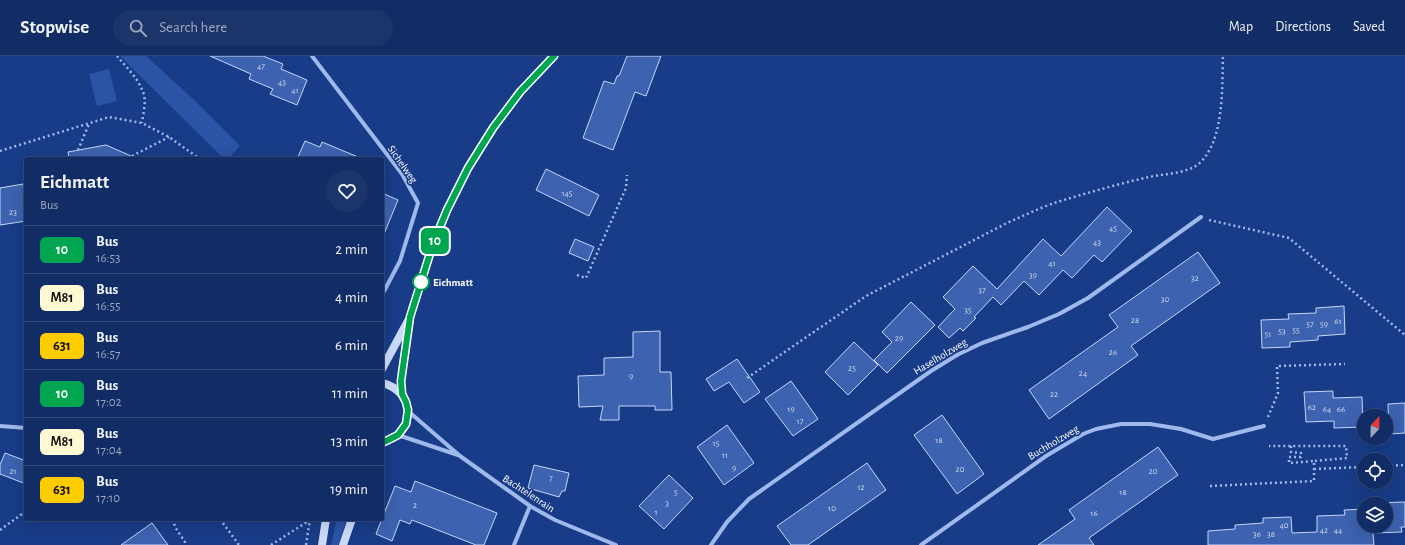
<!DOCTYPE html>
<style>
body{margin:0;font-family:"Alegreya Sans",sans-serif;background:#1b356b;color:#f1f3f6;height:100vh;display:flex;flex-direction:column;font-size:15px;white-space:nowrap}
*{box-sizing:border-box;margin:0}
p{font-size:13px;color:#9ca8bf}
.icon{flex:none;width:22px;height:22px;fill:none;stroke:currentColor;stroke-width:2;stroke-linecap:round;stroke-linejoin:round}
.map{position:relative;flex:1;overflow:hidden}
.details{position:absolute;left:24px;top:101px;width:360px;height:364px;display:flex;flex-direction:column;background:#122d65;border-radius:4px;box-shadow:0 4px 16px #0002,0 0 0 1px #314979}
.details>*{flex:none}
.badge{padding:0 8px;border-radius:6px;font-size:14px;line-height:26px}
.needle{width:26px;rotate:22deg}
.tools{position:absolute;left:1357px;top:353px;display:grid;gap:8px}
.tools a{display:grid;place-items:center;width:36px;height:36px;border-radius:50%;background:#122d65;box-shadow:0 4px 16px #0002,0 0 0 1px #314979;font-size:20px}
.map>.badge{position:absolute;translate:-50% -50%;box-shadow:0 0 0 2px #fff}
.round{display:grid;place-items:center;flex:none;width:42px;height:42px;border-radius:21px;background:#1b356b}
.headline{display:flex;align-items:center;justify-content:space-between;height:68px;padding:0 16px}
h1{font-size:19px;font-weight:700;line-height:30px}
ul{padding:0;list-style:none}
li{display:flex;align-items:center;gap:12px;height:48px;padding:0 16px;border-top:1px solid #314979}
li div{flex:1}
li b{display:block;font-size:15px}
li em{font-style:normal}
li .badge{min-width:44px;font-weight:700;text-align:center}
header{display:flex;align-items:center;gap:24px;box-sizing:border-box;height:56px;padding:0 20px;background:#122d65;border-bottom:1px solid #314979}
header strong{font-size:19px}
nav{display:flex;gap:22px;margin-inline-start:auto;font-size:14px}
.search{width:280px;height:36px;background:#1b356b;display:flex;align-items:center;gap:10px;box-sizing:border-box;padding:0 14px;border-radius:22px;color:#9ca8bf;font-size:15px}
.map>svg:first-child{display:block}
.green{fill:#2b53a6}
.building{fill:#3d62af;stroke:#c5d7fa}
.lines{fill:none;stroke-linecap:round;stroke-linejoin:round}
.path{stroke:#9fb9ed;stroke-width:2.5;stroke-dasharray:2 3;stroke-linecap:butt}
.street{stroke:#9fb9ed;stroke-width:4}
.secondary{stroke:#ccdaf9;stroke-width:8}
.line-casing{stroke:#fff;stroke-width:9}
.line{stroke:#00a54f;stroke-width:6}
.stop-dot{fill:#fff;stroke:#00a54f;stroke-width:2}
.labels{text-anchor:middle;stroke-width:3.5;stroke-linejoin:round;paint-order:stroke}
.number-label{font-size:9px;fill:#ced8eb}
.street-label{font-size:11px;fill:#fff;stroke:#183c87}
.stop-label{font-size:11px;font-weight:bold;fill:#fff;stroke:#183c87;text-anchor:start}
</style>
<header>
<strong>Stopwise</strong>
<div class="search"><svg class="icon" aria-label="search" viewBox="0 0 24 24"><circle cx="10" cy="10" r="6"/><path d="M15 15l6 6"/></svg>Search here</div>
<nav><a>Map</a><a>Directions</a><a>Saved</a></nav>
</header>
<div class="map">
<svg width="1405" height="489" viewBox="0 0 1405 489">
<rect width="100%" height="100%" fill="#183c87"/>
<path class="green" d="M 120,0 L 146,0 L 192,42 L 240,90 L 228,103 L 224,103 Z
M 109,13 L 117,45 L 97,50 L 89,18 Z
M 337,463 L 347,463 L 338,489 L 331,489 Z"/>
<path class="building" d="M 210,0 L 263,0 L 283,8 L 281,13 L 307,24 L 297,49 L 270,38 L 273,33 L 249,23 L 251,18 Z
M 627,0 L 661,0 L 646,40 L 635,36 L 613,94 L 583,82 L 604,25 L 614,28 L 617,20 L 619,20 Z
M 305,85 L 320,91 L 322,86 L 363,103 L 297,103 Z
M 106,89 L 138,103 L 69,103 L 68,96 Z
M 546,113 L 599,139 L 589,160 L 536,134 Z
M 23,128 L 26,147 L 26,165 L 0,169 L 0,132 Z
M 382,137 L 398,144 L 382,183 Z
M 1107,151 L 1132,175 L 1102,206 L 1094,199 L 1072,222 L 1063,214 L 1039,239 L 1024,225 L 1001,249 L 993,241 L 974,261 L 976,262 L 963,275 L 960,272 L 949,282 L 938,271 L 955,253 L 943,241 L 973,210 L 997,233 L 1043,183 L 1061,200 Z
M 575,183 L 594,191 L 588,205 L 569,197 Z
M 1198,196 L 1220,227 L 1131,290 L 1138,299 L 1049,363 L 1029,334 L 1118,271 L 1109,259 Z
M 911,246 L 935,269 L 887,317 L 874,304 L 892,286 L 882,276 Z
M 1344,250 L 1345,278 L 1318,280 L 1318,284 L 1290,286 L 1290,291 L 1262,292 L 1261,264 L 1289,263 L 1288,258 L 1316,257 L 1316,252 Z
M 660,275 L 660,316 L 671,316 L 672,354 L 655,354 L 655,350 L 619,350 L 619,364 L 600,364 L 603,350 L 579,351 L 578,320 L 604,319 L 604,302 L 633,301 L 633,276 Z
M 854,286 L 878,309 L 848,339 L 825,316 Z
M 737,303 L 760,336 L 744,347 L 729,326 L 714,335 L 706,323 Z
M 791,325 L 818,363 L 793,380 L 765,343 Z
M 1333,335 L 1333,342 L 1362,341 L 1363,371 L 1334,372 L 1334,365 L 1306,366 L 1304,336 Z
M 1405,347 L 1405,377 L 1389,378 L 1388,348 Z
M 942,359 L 984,418 L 957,438 L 914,379 Z
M 727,369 L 754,407 L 724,429 L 697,391 Z
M 1158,391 L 1178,419 L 1089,482 L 1094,489 L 1038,489 L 1075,463 L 1069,454 Z
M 5,397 L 26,405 L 26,428 L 0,418 L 0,409 Z
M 867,407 L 886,434 L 808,489 L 791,489 L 777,470 Z
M 534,409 L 569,417 L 565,435 L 562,435 L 559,441 L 528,432 Z
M 669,419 L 693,442 L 664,473 L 639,450 Z
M 415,425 L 497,457 L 484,489 L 476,489 L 412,464 L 410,468 L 400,464 L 392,485 L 376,478 L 395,430 L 411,436 Z
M 1405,446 L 1405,471 L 1401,471 L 1402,476 L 1373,477 L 1374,489 L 1208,489 L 1208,475 L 1235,473 L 1235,469 L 1263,467 L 1263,462 L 1291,461 L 1292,477 L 1317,476 L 1317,460 L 1345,459 L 1344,454 L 1364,453 L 1364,470 L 1386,470 L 1386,448 L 1372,447 Z
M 152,467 L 168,489 L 121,489 Z"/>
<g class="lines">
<path class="path" d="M 117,0 C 126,11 138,22 143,36 C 147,45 143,58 142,67
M 78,94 L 89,68
M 0,95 L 109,61 L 142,67 L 169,81 L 200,103
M 132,100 L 169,81
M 1209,164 L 1289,182 L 1405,279
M 577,219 L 586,222 L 626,132 L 627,119
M 747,322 L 866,240 L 1007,167 C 1027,158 1046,149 1067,143 C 1094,135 1122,127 1149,121 C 1164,118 1180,118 1194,111 C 1198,109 1202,105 1205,101 C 1224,76 1222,30 1223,0
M 1268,361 L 1278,337 L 1277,310 L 1345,308
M 1291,390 L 1291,396 L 1301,397 L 1301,401 L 1289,401 L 1289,407 L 1314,405
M 1386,410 L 1405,409
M 1314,413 L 1364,411
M 1210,430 L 1314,425 L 1314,405 L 1347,402 L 1346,390 L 1269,390
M 173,463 L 175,471 L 187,489
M 220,463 L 239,489
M 0,474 L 26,455
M 271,489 L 310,464 L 313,465
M 306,489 L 310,463"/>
<path class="street" d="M 312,0 L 402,118 L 418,147 L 400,205 L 382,239
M 408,355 L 460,400 L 530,450 L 555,464 L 616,489
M 0,370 L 26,372
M 398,379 L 458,399
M 514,489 L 530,450
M 711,489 L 727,466 L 749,443 L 931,315 L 957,299 L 982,287 L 1028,271 L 1059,258 L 1088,242 L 1201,161
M 921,489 L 1046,400 L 1083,378 L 1096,373 L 1121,368 L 1150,368 L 1181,373 L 1213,383 L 1264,370"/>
<path class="secondary" d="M 382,313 L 408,265
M 382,327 C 416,335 417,379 382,386
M 402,338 L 401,325 L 410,261 L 433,188 L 447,154 L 468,112 L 493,72 L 520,36 L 554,0
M 322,489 L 326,463
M 343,489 L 352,463"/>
</g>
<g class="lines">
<defs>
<path id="line" d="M 382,387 L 398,379 L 406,368 L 408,354 L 406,346 L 402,338 L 401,325 L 410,261 L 433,188 L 447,154 L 468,112 L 493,72 L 520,36 L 554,0"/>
</defs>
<use href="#line" class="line-casing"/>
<use href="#line" class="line"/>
</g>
<circle class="stop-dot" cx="421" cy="226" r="8"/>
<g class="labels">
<g class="number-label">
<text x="261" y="13">47</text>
<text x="282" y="29">43</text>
<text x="295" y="37">41</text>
<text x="567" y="140">145</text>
<text x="13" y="159">23</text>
<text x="1113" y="175">45</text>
<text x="1097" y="189">43</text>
<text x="1052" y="210">41</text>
<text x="1033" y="222">39</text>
<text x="1195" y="225">32</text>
<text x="982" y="237">37</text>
<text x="1165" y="246">30</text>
<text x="968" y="257">35</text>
<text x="1135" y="267">28</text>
<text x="1338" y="268">61</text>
<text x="1310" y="271">57</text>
<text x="1324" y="271">59</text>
<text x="1296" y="277">55</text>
<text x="1282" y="278">53</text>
<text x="1268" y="281">51</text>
<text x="899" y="285">29</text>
<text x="1113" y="299">26</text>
<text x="852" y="315">25</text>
<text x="1083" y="320">24</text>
<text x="631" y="323">9</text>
<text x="1054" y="341">22</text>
<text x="1312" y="354">62</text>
<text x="791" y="356">19</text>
<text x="1327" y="356">64</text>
<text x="1341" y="356">66</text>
<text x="800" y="368">17</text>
<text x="939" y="387">18</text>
<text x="716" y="390">15</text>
<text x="725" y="402">11</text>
<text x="734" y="415">9</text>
<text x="960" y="416">20</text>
<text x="13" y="418">21</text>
<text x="1153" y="418">20</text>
<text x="551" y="425">7</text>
<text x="861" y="434">12</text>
<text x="676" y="439">5</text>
<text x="1123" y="439">18</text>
<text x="667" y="450">3</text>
<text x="415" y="452">2</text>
<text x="832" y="455">10</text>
<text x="656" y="459">1</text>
<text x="1094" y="460">16</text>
<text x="1284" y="472">40</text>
<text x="1324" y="477">42</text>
<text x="1338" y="477">44</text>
<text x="1257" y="481">36</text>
<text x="1271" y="481">38</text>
</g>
<g class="street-label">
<text transform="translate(403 108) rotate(55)" y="4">Sichelweg</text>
<text transform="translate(940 300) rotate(-31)" y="4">Haselholzweg</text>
<text transform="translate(1053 386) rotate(-31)" y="4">Buchholzweg</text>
<text transform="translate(529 437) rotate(33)" y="4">Bachtelenrain</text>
</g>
<g class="stop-label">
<text x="433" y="230">Eichmatt</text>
</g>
</g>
</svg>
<div class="tools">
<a><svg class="needle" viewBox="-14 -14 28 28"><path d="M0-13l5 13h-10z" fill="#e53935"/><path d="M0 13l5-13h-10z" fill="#9ca8bf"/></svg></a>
<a><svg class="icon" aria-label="locate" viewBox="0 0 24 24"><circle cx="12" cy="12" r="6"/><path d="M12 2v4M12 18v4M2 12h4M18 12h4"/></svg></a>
<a><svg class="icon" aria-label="layers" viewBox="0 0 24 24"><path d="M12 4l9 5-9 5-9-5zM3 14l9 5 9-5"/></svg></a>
</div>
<b class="badge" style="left:435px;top:185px;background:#00a54f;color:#fff">10</b>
<section class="details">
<div class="headline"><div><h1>Eichmatt</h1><p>Bus</p></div><a class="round"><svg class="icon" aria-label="heart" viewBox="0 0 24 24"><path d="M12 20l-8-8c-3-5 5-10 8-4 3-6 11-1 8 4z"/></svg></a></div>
<ul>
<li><span class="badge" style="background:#00a54f;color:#fff">10</span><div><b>Bus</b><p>16:53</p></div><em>2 min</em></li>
<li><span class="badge" style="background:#fff9d1;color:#111">M81</span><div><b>Bus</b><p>16:55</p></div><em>4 min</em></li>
<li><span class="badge" style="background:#fc0;color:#111">631</span><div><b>Bus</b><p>16:57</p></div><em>6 min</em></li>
<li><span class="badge" style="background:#00a54f;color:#fff">10</span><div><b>Bus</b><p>17:02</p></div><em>11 min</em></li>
<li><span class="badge" style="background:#fff9d1;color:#111">M81</span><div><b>Bus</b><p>17:04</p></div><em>13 min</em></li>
<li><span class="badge" style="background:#fc0;color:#111">631</span><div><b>Bus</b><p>17:10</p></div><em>19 min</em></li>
</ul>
</section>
</div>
